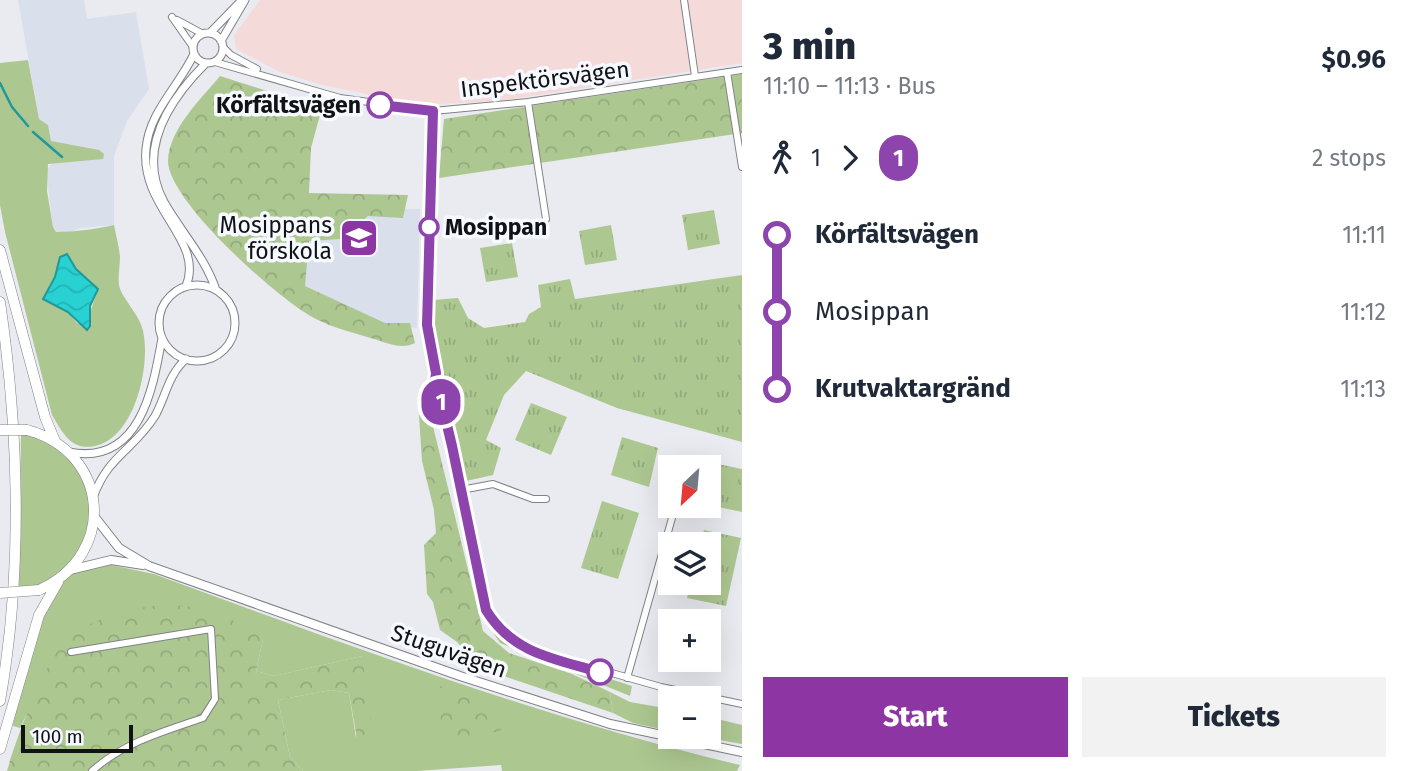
<!DOCTYPE html>
<meta charset="utf-8">
<style>
body{margin:0;font-family:"Fira Sans",sans-serif;background:#f2f2f3;color:#1f2937;height:100vh;display:flex;flex-direction:column;font-size:26px;white-space:nowrap}
*{box-sizing:border-box;margin:0}
p{font-size:23px;color:#747a83}
.icon{flex:none;width:38px;height:38px;fill:none;stroke:currentColor;stroke-width:2;stroke-linecap:round;stroke-linejoin:round}
.map{position:relative;flex:1;overflow:hidden}
.sheet{display:flex;flex-direction:column;background:#fff;width:665px}
.sheet>*{flex:none}
.badge{padding:0 14px;border-radius:23px;font-size:24px;line-height:46px}
.needle{width:46px;rotate:206deg}
.fabs{position:absolute;left:658px;top:455px;display:grid;gap:14px}
.fabs a{display:grid;place-items:center;width:63px;height:63px;border-radius:0px;background:#fff;box-shadow:0 7px 28px #0002;font-size:35px}
.scale{position:absolute;left:21px;bottom:18px;width:112px;box-sizing:border-box;padding-left:7px;border:4px solid #111214;border-top:0;font-size:19px;line-height:24px;white-space:nowrap;color:#111214;-webkit-text-stroke:5px #f6f9ff;paint-order:stroke}
.map>.badge{position:absolute;translate:-50% -50%;box-shadow:0 0 0 4px #fff}
.legs{display:flex;align-items:center;gap:10px;height:77px;padding:0 21px;font-size:23px}
.legs p{margin-inline-start:auto}
.head{display:flex;align-items:center;justify-content:space-between;height:119px;padding:0 21px}
h1{font-size:38px;font-weight:800;line-height:52px}
.primary-button{display:flex;gap:14px;margin-top:auto;padding:14px 21px}
.primary-button a{flex:1;height:80px;border-radius:0px;background:#8d35a2;color:#fff;font-size:28px;font-weight:800;line-height:80px;text-align:center}
.primary-button a+a{background:#f2f2f3;color:#1f2937}
ul{padding:0 21px;list-style:none}
li{display:flex;align-items:center;gap:24px;height:77px;font-size:26px}
li i{display:grid;place-items:center;width:10px;height:100%;margin:0 9px;background:currentColor}
li i::after{content:'';width:18px;height:18px;margin:-9px;border:5px solid;border-radius:50%;background:#fff}
li p{margin-inline-start:auto}
li:first-child i{background:linear-gradient(#0000 50%,currentColor 0)}
li:last-child i{background:linear-gradient(currentColor 50%,#0000 0)}
main{display:flex;flex:1;min-height:0}
.map>svg:first-child{display:block}
.built{fill:#dadfec}
.industrial{fill:#f5dada}
.green{fill:#adc791;fill-rule:evenodd}
.forest{fill:url(#forest-crowns)}
.park{fill:url(#park-tufts)}
.water{fill:url(#water-waves);stroke:#219899;stroke-width:2}
.lines{fill:none;stroke-linecap:round;stroke-linejoin:round}
.stream{stroke:#219899;stroke-width:2.5}
.minor-casing{stroke:#808287;stroke-width:8}
.tertiary-casing{stroke:#808287;stroke-width:9}
.secondary-casing{stroke:#808287;stroke-width:10}
.trunk-casing{stroke:#808287;stroke-width:11}
.minor{stroke:#fff;stroke-width:6}
.tertiary{stroke:#fff;stroke-width:7}
.secondary{stroke:#fff;stroke-width:8}
.trunk{stroke:#fff;stroke-width:10}
.trunk-bridge-casing{stroke:#808287;stroke-width:11;stroke-linecap:butt}
.trunk-bridge{stroke:#fff;stroke-width:10}
.line-1-casing{stroke:#fff;stroke-width:16}
.line-1{stroke:#8e44ad;stroke-width:10}
.stop-1-dot{fill:#fff;stroke:#8e44ad;stroke-width:3.5}
.labels{text-anchor:middle;stroke-width:7;stroke-linejoin:round;paint-order:stroke}
.street-label{font-size:23px;fill:#111214;stroke:#f6f9ff}
.stop-label{font-size:23px;font-weight:bold;fill:#111214;stroke:#f6f9ff;text-anchor:end}
.poi-label{font-size:23px;fill:#111214;stroke:#f6f9ff;text-anchor:end}
</style>
<main>
<div class="map">
<svg width="742" height="771" viewBox="0 0 742 771">
<defs>
<pattern id="forest-crowns" width="20" height="18" patternUnits="userSpaceOnUse" patternTransform="scale(1.75)"><rect width="20" height="18" fill="#adc791"/><path d="M2 6a3 3 0 1 1 6 0M12 15a3 3 0 1 1 6 0" fill="none" stroke="#94aa7c"/></pattern>
<pattern id="park-tufts" width="24" height="20" patternUnits="userSpaceOnUse" patternTransform="scale(1.75)"><rect width="24" height="20" fill="#adc791"/><path d="M3 7l-1-3M5 7V3M7 7l1-3M15 17l-1-3M17 17v-4M19 17l1-3" fill="none" stroke="#94aa7c"/></pattern>
<pattern id="water-waves" width="16" height="10" patternUnits="userSpaceOnUse" patternTransform="scale(1.75)"><rect width="16" height="10" fill="#28d2d2"/><path d="M0 5q4-4 8 0t8 0" fill="none" stroke="#23b3b3"/></pattern>
</defs>
<rect width="100%" height="100%" fill="#e9ebf1"/>
<path class="built" d="M 18,0 L 84,0 L 87,19 L 136,12 L 149,89 L 127,121 L 114,156 L 114,225 L 80,228 L 72,232 L 57,232 L 53,227 L 46,171 L 54,161 L 58,144 L 51,141 L 48,125 L 39,119 Z
M 303,207 L 420,209 L 417,328 L 384,325 L 293,292 Z"/>
<path class="industrial" d="M 260,0 L 742,0 L 742,63 L 500,101 L 420,105 L 322,85 L 280,72 L 236,49 L 234,35 Z"/>
<path class="green" d="M 28,60 L 39,119 L 48,125 L 51,141 L 99,150 L 104,154 L 103,159 L 48,164 L 47,191 L 53,227 L 56,232 C 75,232 97,229 114,225 C 116,235 119,246 120,257 C 120,267 117,280 120,289 C 126,303 140,316 143,331 C 151,365 135,438 95,446 C 71,451 63,433 52,415 L 5,232 L 0,205 L 0,63 ZM 60,257 L 72,264 L 97,289 C 95,303 88,310 90,326 L 77,323 L 68,312 L 43,299 L 55,277 Z
M 21,434 C 114,451 111,574 19,590 Z
M 465,543 L 490,625 L 502,640 L 517,649 L 632,686 L 630,696 L 500,643 L 481,614 Z
M 106,564 L 154,574 C 347,645 539,717 740,765 L 737,771 L 502,771 L 501,765 L 417,771 L 303,771 L 290,757 L 278,700 L 331,690 L 349,693 L 356,738 L 362,656 L 274,676 L 256,671 L 263,639 L 43,680 L 20,728 L 13,726 C 21,687 39,588 79,570 C 87,567 97,566 106,564 Z
M 610,692 L 630,702 L 670,709 L 670,731 L 633,723 L 613,713 Z
M 709,717 L 742,725 L 742,744 L 702,737 L 709,737 Z"/>
<path class="forest" d="M 742,74 L 742,133 L 439,178 L 444,119 Z
M 220,76 L 308,104 L 306,110 L 320,115 L 311,148 L 309,193 L 408,195 L 403,218 L 368,216 L 340,239 L 309,241 L 305,286 L 385,323 L 410,323 L 415,343 C 402,350 387,343 374,339 C 354,333 333,328 314,318 C 279,300 168,201 168,161 C 169,129 201,99 220,76 Z
M 418,401 L 429,410 L 483,631 L 509,653 L 572,674 L 610,692 L 613,713 L 480,668 L 457,642 L 440,630 L 433,602 L 427,594 L 424,545 L 436,533 L 434,510 L 422,461 Z
M 167,604 L 216,610 L 263,639 L 256,671 L 274,676 L 362,656 L 372,730 L 357,739 L 349,693 L 331,690 L 278,700 L 290,757 L 303,771 L 7,771 C 16,740 46,655 71,636 C 100,615 132,608 167,604 Z
M 440,686 L 487,697 L 509,727 L 496,732 L 441,739 Z"/>
<path class="park" d="M 714,210 L 720,244 L 688,250 L 682,215 Z
M 611,225 L 617,260 L 585,265 L 579,231 Z
M 512,243 L 518,277 L 486,282 L 480,248 Z
M 742,275 L 742,442 L 617,408 L 526,371 L 504,395 L 486,440 L 501,448 L 493,475 L 466,481 L 435,335 L 433,300 L 458,298 L 468,318 L 484,328 L 525,322 L 529,314 L 541,307 L 538,285 L 570,279 L 575,299 Z
M 531,403 L 567,417 L 551,455 L 515,440 Z
M 622,437 L 658,448 L 649,487 L 611,475 Z
M 718,464 L 742,469 L 742,512 L 709,505 Z
M 602,501 L 639,513 L 618,579 L 581,568 Z
M 704,530 L 741,538 L 726,606 L 687,598 L 691,583 L 709,583 L 709,544 L 700,544 Z"/>
<path class="water" d="M 67,254 L 76,269 L 98,289 L 90,306 L 90,326 L 87,330 L 68,312 L 43,299 L 55,277 L 60,257 Z"/>
<g class="lines">
<path class="stream" d="M 0,83 L 12,107 L 28,126
M 33,132 L 62,157"/>
<defs>
<path id="minor" d="M 684,0 L 695,76
M 172,17 L 193,47
M 177,20 L 203,34
M 223,47 L 231,55 L 257,69
M 215,62 L 340,98 L 433,111 L 528,102 L 742,70
M 727,72 L 742,167
M 528,102 L 546,219
M 427,301 L 433,111
M 434,389 L 442,404 L 452,446 L 486,610 L 498,630 L 511,641 L 538,652 L 661,687 L 742,704
M 461,490 L 493,484 L 533,499 L 546,499
M 71,652 L 211,629 L 215,699 L 203,718 C 164,731 123,743 92,771
M 627,678 L 672,518"/>
<path id="tertiary" d="M 210,33 L 241,1
M193 48a15 15 0 1 1 30 0a15 15 0 1 1-30 0Z
M 221,41 L 245,0
M 206,63 C 169,100 136,150 164,202 C 181,232 205,257 216,290
M159 323a38 38 0 1 1 76 0a38 38 0 1 1-76 0Z
M 186,286 C 205,240 140,208 146,149 C 149,112 179,86 194,54
M 69,452 C 140,466 153,389 162,338
M 93,498 C 107,456 134,450 155,416 C 166,396 168,375 186,359"/>
<path id="secondary" d="M 94,516 L 119,548 L 149,566 L 460,676 L 610,724 L 742,752
M 70,570 L 111,560 L 143,565"/>
<path id="trunk" d="M 0,250 L 45,417 L 55,441
M 0,302 C 19,431 23,572 0,701
M 27,430 C 110,452 118,555 39,590
M 0,749 L 39,615 L 58,582"/>
</defs>
<use href="#minor" class="minor-casing"/>
<use href="#tertiary" class="tertiary-casing"/>
<use href="#secondary" class="secondary-casing"/>
<use href="#trunk" class="trunk-casing"/>
<use href="#minor" class="minor"/>
<use href="#tertiary" class="tertiary"/>
<use href="#secondary" class="secondary"/>
<use href="#trunk" class="trunk"/>
<defs>
<path id="trunk-bridge" d="M 0,430 L 27,430
M 0,593 L 39,590"/>
</defs>
<use href="#trunk-bridge" class="trunk-bridge-casing"/>
<use href="#trunk-bridge" class="trunk-bridge"/>
</g>
<g class="lines">
<defs>
<path id="line-1" d="M 380,105 L 433,111 L 427,325 L 436,373 L 434,389 L 442,404 L 452,446 L 486,610 C 512,653 554,659 600,672"/>
</defs>
<use href="#line-1" class="line-1-casing"/>
<use href="#line-1" class="line-1"/>
</g>
<defs>
<symbol id="school-square" viewBox="-11 -11 22 22"><rect x="-9" y="-9" width="18" height="18" rx="4" fill="#8d35a2" stroke="#f6f9ff"/><path d="M0-5L7-2L0 1L-7-2ZM-4 1L0 2.5L4 1V4Q0 6-4 4Z" fill="#fff"/></symbol>
</defs>
<g fill-rule="evenodd">
<use href="#school-square" x="337" y="216" width="44" height="44"/>
</g>
<g class="stop-1-dot">
<circle cx="380" cy="105" r="12"/>
<circle cx="429" cy="227" r="9"/>
<circle cx="600" cy="672" r="12"/>
</g>
<g class="labels">
<g class="street-label">
<text transform="translate(545 79) rotate(-7)" y="8">Inspektörsvägen</text>
<text transform="translate(449 651) rotate(19)" y="8">Stuguvägen</text>
</g>
<g class="stop-label">
<text x="361" y="113">Körfältsvägen</text>
<text x="445" y="235" text-anchor="start">Mosippan</text>
</g>
<g class="poi-label">
<text x="332" y="233">Mosippans<tspan x="332" dy="26">förskola</tspan></text>
</g>
</g>
</svg>
<div class="fabs">
<a><svg class="needle" viewBox="-14 -14 28 28"><path d="M0-13l5 13h-10z" fill="#e53935"/><path d="M0 13l5-13h-10z" fill="#747a83"/></svg></a>
<a><svg class="icon" aria-label="layers" viewBox="0 0 24 24"><path d="M12 4l9 5-9 5-9-5zM3 14l9 5 9-5"/></svg></a>
<a>+</a>
<a>−</a>
</div>
<div class="scale">100 m</div>
<b class="badge" style="left:441px;top:402px;background:#8e44ad;color:#fff">1</b>
</div>
<section class="sheet">
<div class="head"><div><h1>3 min</h1><p>11:10 – 11:13 · Bus</p></div><b>$0.96</b></div>
<div class="legs"><svg class="icon" aria-label="walk" viewBox="0 0 24 24"><circle cx="13" cy="4" r="2"/><path d="M13 8l-2 6 4 7M11 14l-3 7M7 12l3-4h3l4 4"/></svg>1<svg class="icon" aria-label="forward" viewBox="0 0 24 24"><path d="M9 5l7 7-7 7"/></svg><b class="badge" style="background:#8e44ad;color:#fff">1</b><p>2 stops</p></div>
<ul>
<li><i style="color:#8e44ad"></i><b>Körfältsvägen</b><p>11:11</p></li>
<li><i style="color:#8e44ad"></i><span>Mosippan</span><p>11:12</p></li>
<li><i style="color:#8e44ad"></i><b>Krutvaktargränd</b><p>11:13</p></li>
</ul>
<div class="primary-button"><a>Start</a><a>Tickets</a></div>
</section>
</main>
